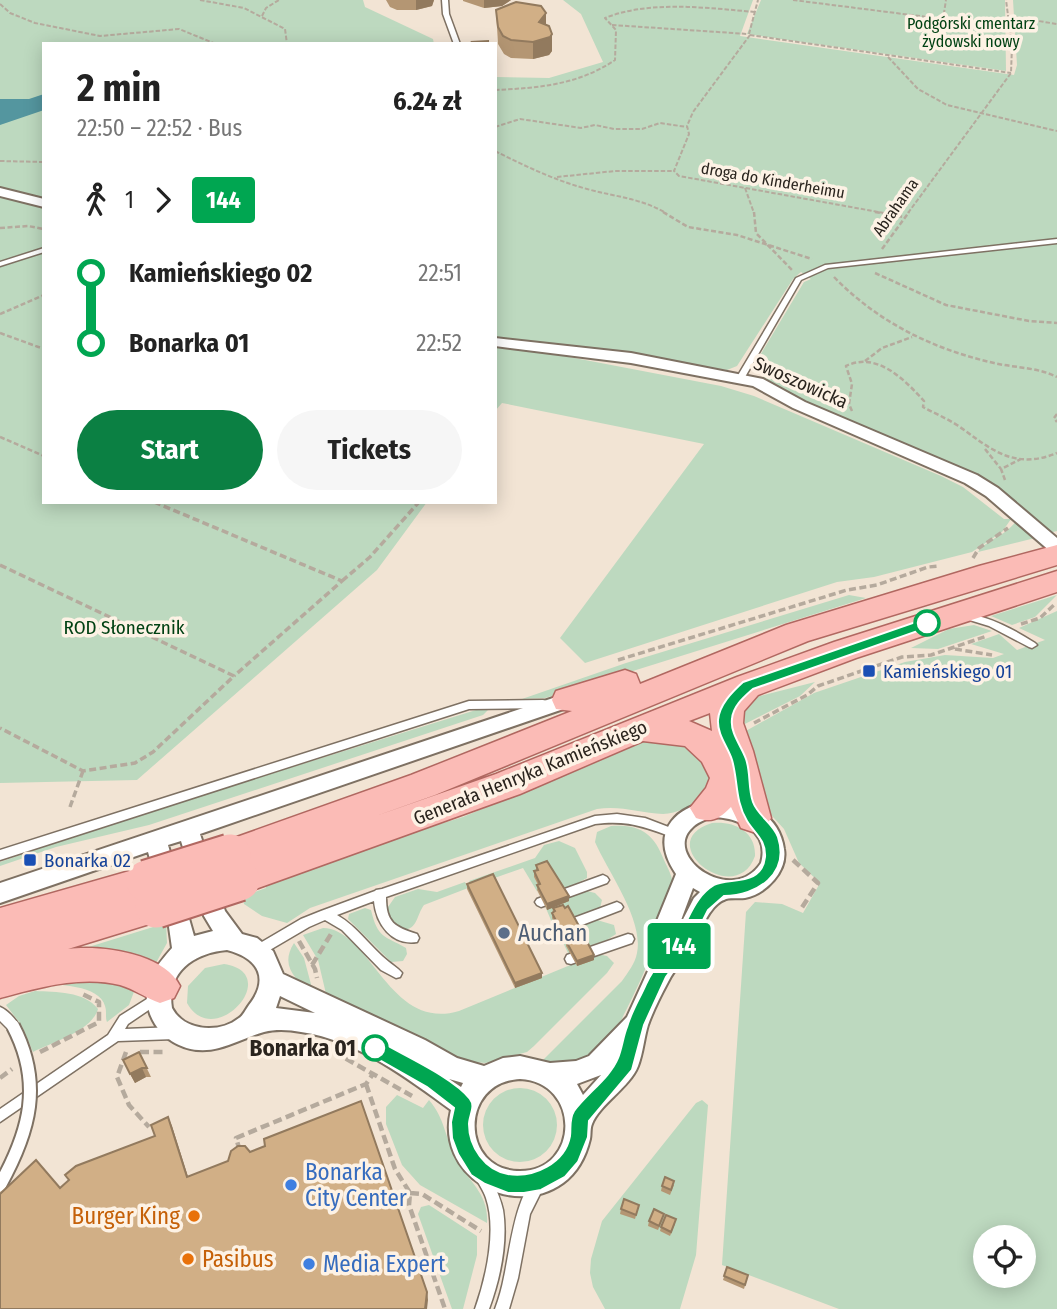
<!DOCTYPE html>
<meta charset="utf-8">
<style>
body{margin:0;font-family:"Fira Sans Condensed",sans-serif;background:#f6f6f6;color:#222;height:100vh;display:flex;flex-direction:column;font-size:26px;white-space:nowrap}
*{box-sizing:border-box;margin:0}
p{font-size:23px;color:#767676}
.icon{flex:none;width:38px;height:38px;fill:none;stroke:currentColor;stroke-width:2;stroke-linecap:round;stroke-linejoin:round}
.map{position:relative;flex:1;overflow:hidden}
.side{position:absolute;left:42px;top:42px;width:455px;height:462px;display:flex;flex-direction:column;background:#fff;border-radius:0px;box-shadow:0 4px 18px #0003}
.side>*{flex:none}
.badge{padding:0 14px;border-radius:5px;font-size:24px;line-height:46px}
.fabs{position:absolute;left:973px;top:1225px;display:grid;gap:14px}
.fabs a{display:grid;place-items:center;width:63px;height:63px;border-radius:50%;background:#fff;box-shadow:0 4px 18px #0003;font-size:35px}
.map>.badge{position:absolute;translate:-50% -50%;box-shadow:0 0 0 4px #fff}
.legs{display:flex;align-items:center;gap:10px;height:77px;padding:0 35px;font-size:23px}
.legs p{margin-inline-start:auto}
.overview{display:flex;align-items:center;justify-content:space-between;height:119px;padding:0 35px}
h1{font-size:38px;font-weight:700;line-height:52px}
.primary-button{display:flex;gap:14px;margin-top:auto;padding:14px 35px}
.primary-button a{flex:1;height:80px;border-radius:42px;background:#0b8043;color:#fff;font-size:28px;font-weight:700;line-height:80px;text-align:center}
.primary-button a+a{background:#f6f6f6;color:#222}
ul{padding:0 35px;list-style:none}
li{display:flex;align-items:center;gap:24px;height:70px;font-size:26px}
li i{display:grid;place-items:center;width:10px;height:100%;margin:0 9px;background:currentColor}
li i::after{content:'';width:18px;height:18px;margin:-9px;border:5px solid;border-radius:50%;background:#fff}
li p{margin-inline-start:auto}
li:first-child i{background:linear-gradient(#0000 50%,currentColor 0)}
li:last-child i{background:linear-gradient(currentColor 50%,#0000 0)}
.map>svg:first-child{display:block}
.green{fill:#bdd9bf;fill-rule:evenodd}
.water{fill:#54969f}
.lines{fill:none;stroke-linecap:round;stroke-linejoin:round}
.lane-casing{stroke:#7e7163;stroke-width:3}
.street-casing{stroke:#7e7163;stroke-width:4}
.primary-casing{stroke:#b16861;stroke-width:3}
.path-far3{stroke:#b5aa9d;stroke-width:2;stroke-dasharray:4.5 2;stroke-linecap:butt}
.path-far2{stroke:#b5aa9d;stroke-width:2.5;stroke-dasharray:5 2.5;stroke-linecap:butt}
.path-far1{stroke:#b5aa9d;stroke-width:3.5;stroke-dasharray:7 3.5;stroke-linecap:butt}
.path{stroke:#b5aa9d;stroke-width:4.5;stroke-dasharray:9 4.5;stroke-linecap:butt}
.lane{fill:#fff;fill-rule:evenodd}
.street{fill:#fff;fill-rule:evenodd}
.primary{fill:#fbbbb6;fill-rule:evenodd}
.lane-bridge-casing{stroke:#7e7163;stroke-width:16;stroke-linecap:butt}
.primary-bridge-casing{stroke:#b16861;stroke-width:45;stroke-linecap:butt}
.lane-bridge{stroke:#fff;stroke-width:12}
.primary-bridge{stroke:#fbbbb6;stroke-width:41}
.wall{fill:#b49673}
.shaded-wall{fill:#927a5e}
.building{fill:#d1af86;stroke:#927a5e;stroke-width:2}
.line-1{fill:#00a651;stroke:#fff;stroke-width:2}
.stop-1-dot{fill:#fff;stroke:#00a651;stroke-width:3.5}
.transit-dot{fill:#1a4fb4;stroke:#fdf2e5;stroke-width:2.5}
.service-dot{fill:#5c6f8a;stroke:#fdf2e5;stroke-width:2.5}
.shop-dot{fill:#3f7fe0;stroke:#fdf2e5;stroke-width:2.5}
.food-dot{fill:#e8710a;stroke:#fdf2e5;stroke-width:2.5}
.labels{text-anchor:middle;stroke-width:7;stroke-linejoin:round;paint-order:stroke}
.far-park-label{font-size:16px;fill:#004113;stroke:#fdf2e5}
.far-street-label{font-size:16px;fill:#2a241e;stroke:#fdf2e5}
.street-label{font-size:19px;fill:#2a241e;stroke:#fdf2e5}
.park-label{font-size:19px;fill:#004113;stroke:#fdf2e5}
.transit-label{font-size:19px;fill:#164399;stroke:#fdf2e5;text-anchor:start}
.near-service-label{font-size:23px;fill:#4e5e75;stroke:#fdf2e5;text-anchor:start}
.near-stop-label{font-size:23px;font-weight:bold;fill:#2a241e;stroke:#fdf2e5;text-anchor:end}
.near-shop-label{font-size:23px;fill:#366cbe;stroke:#fdf2e5;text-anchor:start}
.near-food-label{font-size:23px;fill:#c56008;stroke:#fdf2e5;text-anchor:end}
</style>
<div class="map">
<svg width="1057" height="1309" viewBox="0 0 1057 1309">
<rect width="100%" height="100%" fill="#f2e4d4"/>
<path class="green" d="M 0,0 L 363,0 L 365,7 L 433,39 L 434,44 L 44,44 L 44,201 L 0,190 Z
M 563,0 L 753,0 L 740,36 L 1014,75 L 1017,65 L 1013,0 L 1057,0 L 1057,531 L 1049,533 L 989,484 L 967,470 L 790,396 L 769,383 L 757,370 L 759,357 L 804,282 L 811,279 L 801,272 L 793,279 L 737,366 L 727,370 L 495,339 L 495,77 L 549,78 L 603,62 L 581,14 Z
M 761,0 L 1005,0 L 1006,71 L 747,34 Z
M 0,194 L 44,205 L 44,502 L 427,502 L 377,570 L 137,780 L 0,783 Z
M 495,346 L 538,351 L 721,386 L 754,396 L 941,476 L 963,487 L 1004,519 L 1011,519 L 1002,532 L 972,552 L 874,577 L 837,582 L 585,663 L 560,638 L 704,444 L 502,403 L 495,411 Z
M 1016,521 L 1035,538 L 978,552 C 987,539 1006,536 1016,521 Z
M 849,595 L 866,598 L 569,691 L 545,698 L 522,699 L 626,663 Z
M 1057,595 L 1035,617 L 1012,625 L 991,616 Z
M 1057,611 L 1057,1309 L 839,1309 L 722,1265 L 746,912 L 755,902 L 782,904 L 803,913 L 820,883 L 799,863 L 784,829 L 762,805 L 744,732 L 814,693 L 905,662 L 945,655 L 993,658 L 1004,654 L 971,644 L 999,634 L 1017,650 L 1045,640 L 1019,628 ZM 985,1237 L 1024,1237 L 1024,1276 L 985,1276 Z
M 974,625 L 992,631 L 938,649 L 911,648 L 949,629 Z
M 815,682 L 800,696 L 733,730 L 748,699 Z
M 476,710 L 488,710 L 483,715 L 149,825 L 56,847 L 0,866 L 0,862 L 119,821 Z
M 679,737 L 718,768 L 704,799 C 691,805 677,814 663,814 C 640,813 620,805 597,809 L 310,908 L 287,923 L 262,916 L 244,904 L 243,896 L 266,888 L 264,882 L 348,852 L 463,817 L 646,739 Z
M 712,823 C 734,821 756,831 755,856 C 736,910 650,842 712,823 Z
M 611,826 C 641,824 654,834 664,860 C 668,869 674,878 673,890 C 671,916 616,1045 595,1058 C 582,1065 557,1065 543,1060 L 622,981 C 628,972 635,964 637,953 C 644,920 608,872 595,842 L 597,832 Z
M 559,841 L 575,848 L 587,872 L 587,878 L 564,890 L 536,870 L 534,877 L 540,889 L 537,891 L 541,898 L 523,868 L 472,886 L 469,881 L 535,858 L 544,845 Z
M 465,882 L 468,888 L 424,905 C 416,916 418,929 403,930 L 389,917 L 388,907 L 395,897 L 418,889 L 437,892 Z
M 587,891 L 595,893 L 602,900 L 600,908 L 553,925 L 545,906 Z
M 365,908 L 371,910 C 378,939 384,935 406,948 L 407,954 L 403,961 L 391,962 L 348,919 L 349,914 Z
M 597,920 L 614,925 L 616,934 L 607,940 L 568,953 L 559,934 Z
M 166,923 L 167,943 L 152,970 L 37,963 Z
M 323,928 C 371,929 389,1032 459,1011 L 597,954 L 607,956 L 614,963 L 607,973 L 534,1046 L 527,1052 L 485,1063 L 457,1060 L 327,998 L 318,960 L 303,935 Z
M 294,943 L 304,958 L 313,992 C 294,980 280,965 294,943 Z
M 224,964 C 285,973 214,1052 187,1003 L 188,986 L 205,968 Z
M 91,974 L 135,989 L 129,1005 L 107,1022 C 105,1017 107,1012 105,1006 C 100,985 56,984 39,984 Z
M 35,991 C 56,992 84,991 98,1009 C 91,1032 52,1042 33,1052 L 22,1026 L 6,1005 L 19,996 Z
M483 1125a37 37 0 1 1 74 0a37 37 0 1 1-74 0Z
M 397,1095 L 423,1108 L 429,1100 C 445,1118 445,1139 457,1160 C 469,1182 489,1194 487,1223 L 420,1185 L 402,1165 L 386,1124 L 386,1107 Z
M 702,1100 L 708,1105 L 696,1255 L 680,1309 L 605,1309 L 593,1287 L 590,1273 L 591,1259 L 602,1221 L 696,1103 Z
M 429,1205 L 477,1236 L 477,1255 L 463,1309 L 452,1309 L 418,1214 L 421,1207 Z"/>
<path class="water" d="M 44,94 L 44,110 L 0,125 L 0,99 L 29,99 Z"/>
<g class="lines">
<defs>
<path id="lane" d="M 442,0 L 448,0 L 449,14 L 460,44 L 454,44 L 443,14 Z
M 1057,239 L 1057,243 L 828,268 L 801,280 L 745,377 L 741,379 L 737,377 L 796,278 L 825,265 Z
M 44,248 L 44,252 L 0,266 L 0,262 Z
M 966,613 C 992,618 1013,629 1035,643 L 1037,645 L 1032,648 L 1029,647 L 989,626 L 963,618 L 961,616 Z
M 543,700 L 547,701 L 548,704 L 547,707 L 543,708 L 469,709 L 0,860 L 0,850 L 469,701 Z
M 617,814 L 645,818 L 679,831 L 680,834 L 679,837 L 675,838 C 644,827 629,820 595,824 L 386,897 C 386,923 395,927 417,934 L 419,938 L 417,942 C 392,946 376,924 374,901 L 337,915 C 358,927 370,947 389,962 C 394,966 398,968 402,973 L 400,977 L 396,978 L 381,970 L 342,930 L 325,920 L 309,927 L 263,954 L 259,955 L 255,954 L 253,950 L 255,946 L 301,919 L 321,911 L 375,891 L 376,890 L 382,889 L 595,816 Z
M 603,875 L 607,877 L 609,880 L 607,883 L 541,907 L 537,905 L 535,902 L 537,899 Z
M 617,902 L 621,904 L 623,907 L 621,910 L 556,935 L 552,934 L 550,930 L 552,926 Z
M 628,934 L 632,935 L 634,939 L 632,943 L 571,964 L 567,963 L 565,959 L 567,955 Z
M 158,992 L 162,993 L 164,997 L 162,1001 L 128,1024 L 125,1029 L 175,1027 L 179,1029 L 181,1033 L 179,1037 L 175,1039 L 118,1041 L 0,1122 L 0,1109 L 108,1035 L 120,1016 Z
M 0,1007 C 7,1010 16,1019 19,1026 L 17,1030 L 13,1032 L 9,1030 L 0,1021 Z
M 483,1171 L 488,1173 C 494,1185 500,1196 503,1210 C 508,1242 500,1279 489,1309 L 475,1309 C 486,1278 497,1230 486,1198 C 484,1191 479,1185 476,1178 L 478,1173 Z
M 537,1179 L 542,1181 L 544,1186 L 530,1214 L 518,1278 L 509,1309 L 495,1309 C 499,1298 502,1288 504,1277 C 509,1255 516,1189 537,1179 Z"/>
<path id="street" d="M 0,188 L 44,199 L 44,207 L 0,196 Z
M 495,338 L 631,353 L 763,379 L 805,402 L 977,475 L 998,488 L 1057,538 L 1057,554 L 1051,552 L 986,496 L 965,483 L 793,408 L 753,386 L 631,363 L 495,346 Z
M 568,693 L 575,695 L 578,700 L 575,705 L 200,834 L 225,911 L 242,934 L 257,938 L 273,951 L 283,974 L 425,1040 L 457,1058 L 484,1066 L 503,1058 L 520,1056 L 550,1063 L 576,1061 L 589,1056 L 627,1017 L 648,971 L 654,928 L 676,874 C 622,796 773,769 784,849 C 788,871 766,894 745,898 C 738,899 729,897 724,900 C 720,901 714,907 712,910 C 704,919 701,933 695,943 C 687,956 675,968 668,982 C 661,995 653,1011 648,1025 C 644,1038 643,1053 638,1066 C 630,1087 599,1105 592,1124 C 590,1128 591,1135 590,1139 C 586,1156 577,1173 563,1183 C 511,1220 435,1175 451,1110 C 407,1078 357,1040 301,1032 C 290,1030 276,1029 264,1032 C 249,1036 235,1044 219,1048 C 190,1056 161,1042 150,1014 C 140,987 155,967 172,948 L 169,927 L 148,852 L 0,903 L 0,883 ZM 711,817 C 738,817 770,831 761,863 C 732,907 662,856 692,828 C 696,823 705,820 711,817 ZM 181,841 L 204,916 L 213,931 L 194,936 L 168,845 ZM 693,888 L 700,892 L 694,898 L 677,931 ZM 227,950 C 258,958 270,978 249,1005 C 246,1009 243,1016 239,1018 C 219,1034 184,1031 172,1008 C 166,971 195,953 227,950 ZM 280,996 L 315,1013 L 276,1008 ZM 601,1075 L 583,1095 L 577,1084 ZM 449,1079 L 463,1083 L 461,1087 ZM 520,1079 C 581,1082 580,1171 520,1171 C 460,1171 459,1082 520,1079 Z"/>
<path id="primary" d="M 1057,545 L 1057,565 L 808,641 L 435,795 L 373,817 L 496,774 L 737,677 L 834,642 L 1057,571 L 1057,592 L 856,658 L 758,695 L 744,711 L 743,723 L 753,751 L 771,818 L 765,828 L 753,832 L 741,828 L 731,807 C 719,819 712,823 696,818 L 690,808 L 706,788 L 710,778 L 702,762 L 685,746 L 643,741 L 520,794 L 239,895 L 226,891 L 221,880 L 227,869 L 217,866 L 212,855 L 217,844 L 411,775 L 572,711 L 556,709 L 552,700 L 556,691 L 625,670 L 636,674 L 640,684 L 786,625 L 979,566 ZM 710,713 L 712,731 L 689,721 Z
M 147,866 L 160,870 L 165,881 L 159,892 L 169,896 L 175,907 L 169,918 L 68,949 C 102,945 164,953 180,986 L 174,998 L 160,1003 C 146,998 134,989 120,985 C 81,975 37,988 0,998 L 0,908 Z"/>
</defs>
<use href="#lane" class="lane-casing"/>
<use href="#street" class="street-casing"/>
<use href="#primary" class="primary-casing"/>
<path class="path-far3" d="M 200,0 L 244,8 L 285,29 L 287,44
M 793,0 L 943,19 L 946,0
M 0,4 L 10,13 L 35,23 L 100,36 L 179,29 L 216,44
M 262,16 L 266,8 L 279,0
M 1007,16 L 1057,24
M 612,25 L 748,34
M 749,34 L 758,0
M 750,35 L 693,112 L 687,126 L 689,134 L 674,171 L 679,176 L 884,213
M 750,35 L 1011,73
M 888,57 L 918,89 L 947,105 L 1057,131
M 495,90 C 538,88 578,85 615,60 L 616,30 L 605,18 C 650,0 708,8 755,12
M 495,127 L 520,119 L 581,128 L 595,125 L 614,129 L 642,129 L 660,123 L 687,127
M 495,151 C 525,166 554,180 587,189 C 616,197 640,198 666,213
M 0,161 L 44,162
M 557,177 L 615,171 L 674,171
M 745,188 L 754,213
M 908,213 L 1011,73 L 1012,46 L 1006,0"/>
<path class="path-far2" d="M 663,212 L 688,227 L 737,235 L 812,259
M 754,212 L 756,233 L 793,271
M 875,212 L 904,217
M 0,228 L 28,226 L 44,229
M 882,249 L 909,212
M 875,273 L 946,305 L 1029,321 L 1057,323
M 834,277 C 878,322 932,349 994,363 C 1015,368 1037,367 1057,377
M 0,314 L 44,295
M 0,333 L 44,349
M 865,361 L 882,348 L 912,337
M 852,411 L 849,404 L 852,384 L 846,366 C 877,351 905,380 924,401 L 923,407 C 934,413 946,418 957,425 C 990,448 1013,471 1057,453
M 1057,414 L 1054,418 L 1057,422
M 0,437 L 44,456
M 985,449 L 1001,469
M 1005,480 L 1001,469 L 1021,459"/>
<path class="path-far1" d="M 154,502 L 342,581 L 234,676
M 973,558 L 979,548 L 1008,528
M 0,565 L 234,676 L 153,752 L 135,763 L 83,771 L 0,728
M 342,581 L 370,557 L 419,502
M 1021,624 L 1040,618 L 1055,604
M 955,649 L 992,655
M 618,660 L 847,590 L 877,585 L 928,567 L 940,566
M 754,723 L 807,695 L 818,686 L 902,657 L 931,655 L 987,636
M 70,807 L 83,771"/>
<path class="path" d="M 793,860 L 818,883 L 801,909
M 299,941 L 315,969 L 317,978
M 312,965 L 331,934
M 40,1052 L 99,1022 L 99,1002 L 80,993
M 126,1052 L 117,1077 L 129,1105 L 149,1127
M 140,1052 L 163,1052
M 334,1052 L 412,1096
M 0,1078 L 12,1069
M 366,1084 L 395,1169 L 410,1193 L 409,1205 L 445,1309
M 240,1151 L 236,1138 L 366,1084 L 373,1074
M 410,1193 L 422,1194 L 481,1231"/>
<use href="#lane" class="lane"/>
<use href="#street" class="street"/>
<use href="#primary" class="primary"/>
<defs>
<path id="lane-bridge" d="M 0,1185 C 30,1131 43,1083 13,1026"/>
<path id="primary-bridge" d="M 147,881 L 230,855
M 156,907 L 239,880"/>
</defs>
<use href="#lane-bridge" class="lane-bridge-casing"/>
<use href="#primary-bridge" class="primary-bridge-casing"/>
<use href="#lane-bridge" class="lane-bridge"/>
<use href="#primary-bridge" class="primary-bridge"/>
</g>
<path class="wall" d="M 386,0 L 434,0 L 432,6 L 416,10 L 397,10 L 390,7 Z
M 463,0 L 511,0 L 502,6 L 484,8 L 463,1 Z
M 496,10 L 546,13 L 546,25 L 552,51 L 549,55 L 533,59 L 511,58 L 504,54 L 498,44 Z
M 536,865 L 569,901 L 547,910 L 537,890 L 538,885 L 534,877 L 534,871 L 536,871 Z
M 467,884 L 542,978 L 515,988 L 467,889 Z
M 553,908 L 579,926 L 579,931 L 562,938 L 552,918 Z
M 580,935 L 594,960 L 577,966 L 566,946 L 566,941 L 568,940 L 568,936 Z
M 139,1052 L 151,1077 L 146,1077 L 135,1083 L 123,1060 Z
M 674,1185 L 670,1195 L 661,1191 L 662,1186 Z
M 639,1205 L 635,1219 L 620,1214 L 621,1209 Z
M 663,1218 L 658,1230 L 648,1226 L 649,1221 Z
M 675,1224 L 670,1236 L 660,1231 L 661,1227 Z
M 727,1267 L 748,1275 L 744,1289 L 723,1280 Z"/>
<path class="shaded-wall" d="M 416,0 L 434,0 L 432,6 L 416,10 Z
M 484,0 L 511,0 L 502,6 L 484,8 Z
M 546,13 L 546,30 L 539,22 Z
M 552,34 L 552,51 L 549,55 L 533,59 L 533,42 Z
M 569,896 L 569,901 L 547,910 L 547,904 Z
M 579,926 L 579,931 L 562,938 L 562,932 Z
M 594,955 L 594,960 L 577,966 L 577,961 Z
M 542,973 L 542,978 L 515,988 L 515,983 Z
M 142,1068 L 146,1077 L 135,1083 L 130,1074 Z
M 168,1117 L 172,1126 L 191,1186 L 187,1177 Z
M 427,1292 L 428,1300 L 427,1309 L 425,1309 Z"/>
<path class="building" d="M 516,2 L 541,6 L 546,13 L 539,22 L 549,26 L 552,34 L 550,37 L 533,42 L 511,40 L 503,36 L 498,27 L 496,10 Z
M 488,41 L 488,44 L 473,44 L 472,42 Z
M 547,861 L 569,896 L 547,904 L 537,885 L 540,884 L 534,871 L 538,870 L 536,865 Z
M 493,874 L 542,973 L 515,983 L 467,884 Z
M 563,905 L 565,908 L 568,906 L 579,926 L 562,932 L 552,913 L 555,911 L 553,908 Z
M 578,933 L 580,935 L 583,934 L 594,955 L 577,961 L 566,941 L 570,939 L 568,936 Z
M 139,1052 L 147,1068 L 142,1068 L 130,1074 L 123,1060 Z
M 361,1101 L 427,1292 L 425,1309 L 0,1309 L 0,1194 L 36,1160 L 60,1188 L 69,1180 L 65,1175 L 76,1166 L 155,1136 L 151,1125 L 168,1117 L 187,1177 L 228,1161 L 231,1151 L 238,1146 L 245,1146 L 250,1152 L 265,1146 L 264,1139 Z
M 665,1177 L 674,1181 L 671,1190 L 662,1186 Z
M 624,1199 L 639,1205 L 636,1215 L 621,1209 Z
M 654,1209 L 664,1214 L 659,1226 L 649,1221 Z
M 666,1215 L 676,1219 L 671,1232 L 661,1227 Z
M 727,1267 L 748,1275 L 745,1285 L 724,1276 Z"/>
<path class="line-1" d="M 927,618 L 934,623 L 932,626 L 753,689 C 744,697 733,706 732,719 C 730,733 742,747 746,759 C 751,773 748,788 753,802 C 758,816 773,823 778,837 C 790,874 757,896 724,896 L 708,910 L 692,942 L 666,977 L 644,1025 L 632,1070 L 589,1121 L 588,1137 L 578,1162 L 565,1177 L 541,1190 L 524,1193 L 508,1193 L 485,1184 L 471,1175 L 458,1154 L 452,1138 L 451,1122 L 454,1108 L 427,1087 L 369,1054 L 366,1048 L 369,1042 L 375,1040 L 381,1042 C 405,1056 454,1078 470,1099 C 476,1106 469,1116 469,1124 C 469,1147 485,1170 508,1174 C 534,1178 565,1163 570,1136 C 571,1127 569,1119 574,1111 C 587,1093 610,1078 618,1058 C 622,1048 623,1037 627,1027 C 631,1012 640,998 646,984 C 655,964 670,950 681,931 C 691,914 696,896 714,885 C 728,877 762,887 765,857 C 766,840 755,834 747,821 C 735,801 738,781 732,760 C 728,747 717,735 718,720 C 719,705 732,692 743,682 Z"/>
<g class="stop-1-dot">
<circle cx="927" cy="623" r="12"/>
<circle cx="375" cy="1048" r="12"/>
</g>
<g class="transit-dot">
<rect x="862" y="664" width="14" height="14" rx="3.5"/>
<rect x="23" y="853" width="14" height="14" rx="3.5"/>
</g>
<circle class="service-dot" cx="504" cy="933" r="7"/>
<g class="shop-dot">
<circle cx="291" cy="1185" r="7"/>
<circle cx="309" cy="1264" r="7"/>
</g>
<g class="food-dot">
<circle cx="194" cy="1216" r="7"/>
<circle cx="188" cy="1259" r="7"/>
</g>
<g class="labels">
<g class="far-park-label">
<text x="971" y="29">Podgórski cmentarz<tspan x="971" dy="18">żydowski nowy</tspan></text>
</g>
<g class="far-street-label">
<text transform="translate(773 180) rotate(10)" y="6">droga do Kinderheimu</text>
<text transform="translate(895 207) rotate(-55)" y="6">Abrahama</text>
</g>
<g class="street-label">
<text transform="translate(801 382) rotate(24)" y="7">Swoszowicka</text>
<text transform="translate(530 772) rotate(-22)" y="7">Generała Henryka Kamieńskiego</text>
</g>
<g class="park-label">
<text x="124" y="634">ROD Słonecznik</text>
</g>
<g class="transit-label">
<text x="883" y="678">Kamieńskiego 01</text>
<text x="44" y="867">Bonarka 02</text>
</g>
<g class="near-service-label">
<text x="518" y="941">Auchan</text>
</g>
<g class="near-stop-label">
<text x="356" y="1056">Bonarka 01</text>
</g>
<g class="near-shop-label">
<text x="305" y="1180">Bonarka<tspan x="305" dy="26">City Center</tspan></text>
<text x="323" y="1272">Media Expert</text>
</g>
<g class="near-food-label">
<text x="180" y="1224">Burger King</text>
<text x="202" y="1267" text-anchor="start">Pasibus</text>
</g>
</g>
</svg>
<div class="fabs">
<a><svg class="icon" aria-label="locate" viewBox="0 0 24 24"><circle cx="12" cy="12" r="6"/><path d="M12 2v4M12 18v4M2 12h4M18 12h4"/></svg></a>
</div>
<b class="badge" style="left:679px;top:946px;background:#00a651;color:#fff">144</b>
<section class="side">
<div class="overview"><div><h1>2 min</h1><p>22:50 – 22:52 · Bus</p></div><b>6.24 zł</b></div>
<div class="legs"><svg class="icon" aria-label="walk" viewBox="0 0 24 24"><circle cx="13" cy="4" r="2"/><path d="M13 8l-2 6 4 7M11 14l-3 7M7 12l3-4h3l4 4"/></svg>1<svg class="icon" aria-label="forward" viewBox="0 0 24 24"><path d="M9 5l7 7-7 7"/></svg><b class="badge" style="background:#00a651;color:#fff">144</b></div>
<ul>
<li><i style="color:#00a651"></i><b>Kamieńskiego 02</b><p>22:51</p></li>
<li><i style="color:#00a651"></i><b>Bonarka 01</b><p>22:52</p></li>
</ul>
<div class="primary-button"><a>Start</a><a>Tickets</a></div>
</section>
</div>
